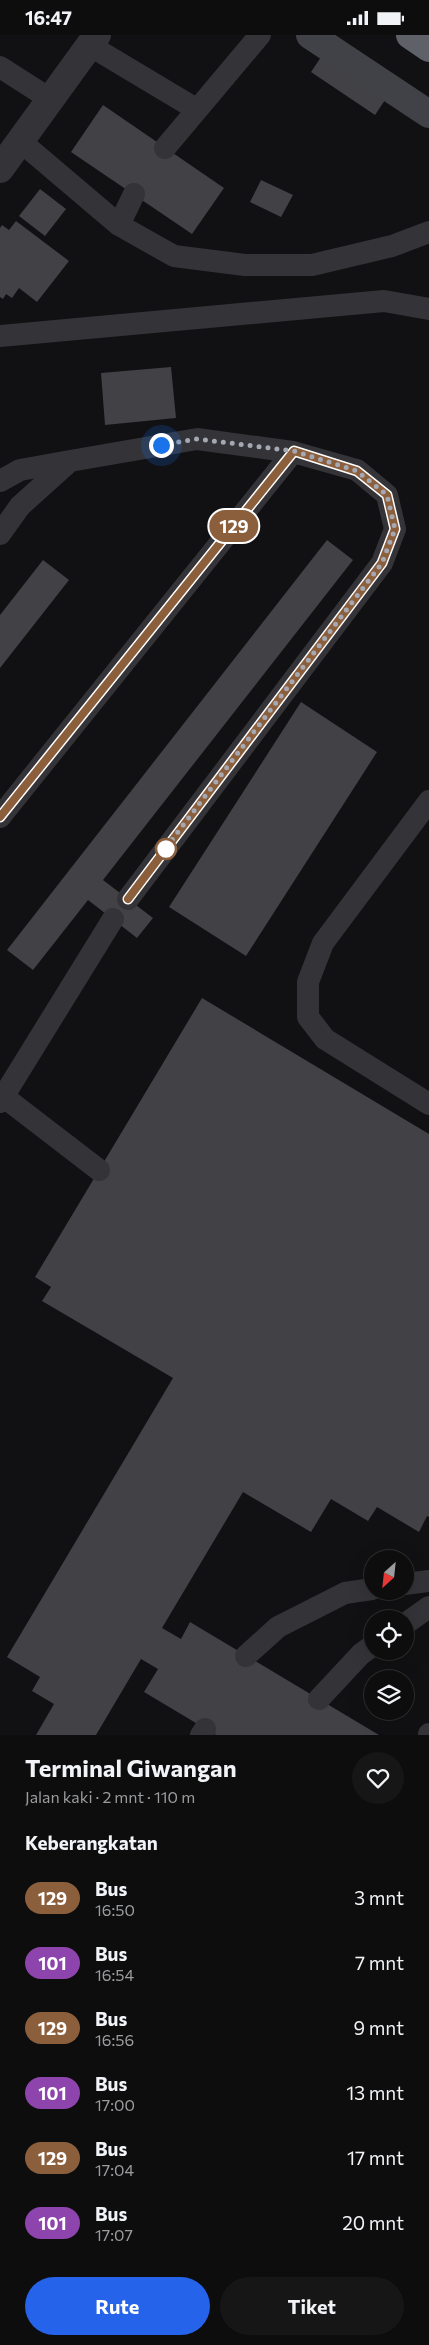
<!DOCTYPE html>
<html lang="id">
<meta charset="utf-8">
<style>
body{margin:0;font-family:Commissioner,sans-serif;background:#161617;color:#f1f3f6;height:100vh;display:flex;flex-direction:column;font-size:19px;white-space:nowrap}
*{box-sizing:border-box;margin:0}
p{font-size:16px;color:#9a9c9e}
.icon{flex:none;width:28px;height:28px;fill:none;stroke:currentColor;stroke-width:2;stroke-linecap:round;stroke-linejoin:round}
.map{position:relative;height:1700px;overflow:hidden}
.drawer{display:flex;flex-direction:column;background:#0d0d0e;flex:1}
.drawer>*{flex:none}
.badge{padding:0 10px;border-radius:16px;font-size:18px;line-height:32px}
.needle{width:32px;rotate:207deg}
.buttons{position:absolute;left:364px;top:1515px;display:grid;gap:10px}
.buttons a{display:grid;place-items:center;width:50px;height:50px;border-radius:50%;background:#0d0d0e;box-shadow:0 5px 20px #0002,0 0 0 1px #2d2d2e;font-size:25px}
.you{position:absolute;width:25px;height:25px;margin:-12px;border:4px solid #fff;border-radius:50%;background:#1a73e8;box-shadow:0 0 0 8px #1a73e833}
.map>.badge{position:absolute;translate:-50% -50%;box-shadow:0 0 0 2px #fff}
h2{padding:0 25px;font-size:19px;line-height:45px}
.round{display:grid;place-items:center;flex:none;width:52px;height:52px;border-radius:26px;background:#161617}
.head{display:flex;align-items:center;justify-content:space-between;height:85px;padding:0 25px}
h1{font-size:24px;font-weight:700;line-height:38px}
.primary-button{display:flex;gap:10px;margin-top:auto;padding:10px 25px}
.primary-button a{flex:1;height:58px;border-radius:30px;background:#2563eb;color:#fff;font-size:20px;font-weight:700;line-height:58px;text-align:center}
.primary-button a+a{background:#161617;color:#f1f3f6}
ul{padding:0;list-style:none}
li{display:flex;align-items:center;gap:15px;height:65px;padding:0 25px}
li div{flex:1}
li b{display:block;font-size:19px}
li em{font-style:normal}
li .badge{min-width:55px;font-weight:700;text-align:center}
.status{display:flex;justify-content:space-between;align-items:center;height:35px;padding:0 25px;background:#0d0d0e;direction:ltr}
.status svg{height:14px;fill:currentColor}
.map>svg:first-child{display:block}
.building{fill:#414146}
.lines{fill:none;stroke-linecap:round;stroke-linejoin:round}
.lane{stroke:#333338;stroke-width:22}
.street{stroke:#333338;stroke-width:28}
.secondary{stroke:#414247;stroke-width:28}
.highway{stroke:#5f6168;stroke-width:28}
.line-casing{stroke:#fff;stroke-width:11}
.line{stroke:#8b5e3c;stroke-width:8}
.walk{stroke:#a4a8b3;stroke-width:5;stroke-dasharray:0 9}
.stop-dot{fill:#fff;stroke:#8b5e3c;stroke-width:2.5}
</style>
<div class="status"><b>16:47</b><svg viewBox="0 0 49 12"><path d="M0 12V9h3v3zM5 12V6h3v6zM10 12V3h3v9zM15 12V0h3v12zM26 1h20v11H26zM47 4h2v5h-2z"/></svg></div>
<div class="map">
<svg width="429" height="1700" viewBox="0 0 429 1700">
<rect width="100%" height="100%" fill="#111113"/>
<path class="building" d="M 323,19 L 387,62 L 375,80 L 311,37 Z
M 103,70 L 224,153 L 192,199 L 71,117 Z
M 261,145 L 293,160 L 281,182 L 250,167 Z
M 40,154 L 66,174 L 45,201 L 19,181 Z
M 16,186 L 69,226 L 37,267 L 19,253 L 12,263 L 6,259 L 3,264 L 0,262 L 0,193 L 2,190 L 9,195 Z
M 171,332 L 176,383 L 105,390 L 101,338 Z
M 327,505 L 353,525 L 103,845 L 153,883 L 137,903 L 88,865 L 33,935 L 7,915 Z
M 43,525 L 69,545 L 0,633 L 0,580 Z
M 301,667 L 377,717 L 246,921 L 169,872 Z
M 202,963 L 429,1099 L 429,1482 L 427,1481 L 419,1497 L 377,1472 L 368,1486 L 331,1464 L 311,1497 L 243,1457 L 162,1593 L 181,1604 L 190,1587 L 379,1700 L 216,1700 L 144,1657 L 158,1634 L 141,1624 L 96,1700 L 36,1700 L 54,1669 L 32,1656 L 40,1642 L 7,1622 L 173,1343 L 42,1266 L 51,1252 L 35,1242 Z"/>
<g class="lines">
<path class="lane" d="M 89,10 L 196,74
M 0,32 L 50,64
M 20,106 L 119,190 L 174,221 L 245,230 L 312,230 L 392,211 L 429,197
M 165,113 L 260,0
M 119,190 L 134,159
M 0,301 L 384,266 L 429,274
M 0,446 L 20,435 L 70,426
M 0,499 L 20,471 L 70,426 L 197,404 L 293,417 L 357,435 L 387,460 L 395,494 L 382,528 L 128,864
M 429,766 L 323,908 L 308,947 L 308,982 L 325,1004 L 429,1069
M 0,782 L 293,417
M 0,1059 L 99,1135
M 0,1067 L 113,884
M 405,1549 L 429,1546
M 405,1589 L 429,1572
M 246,1621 L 278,1592 L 345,1558 L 372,1554
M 319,1664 L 361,1619 L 372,1611
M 201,1700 L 205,1694
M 429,1700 L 429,1699"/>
<path class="street" d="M 0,134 L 97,0"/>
<path class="secondary" d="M 310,0 L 429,79"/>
<path class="highway" d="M 410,0 L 429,13"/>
</g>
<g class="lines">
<defs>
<path id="line" d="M 0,782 L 294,416 L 357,436 L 387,460 L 395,494 L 382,528 L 128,864"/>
</defs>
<use href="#line" class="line-casing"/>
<use href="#line" class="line"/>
<path class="walk" d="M 161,410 L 197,404 L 294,416 L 357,436 L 387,460 L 395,494 L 382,528 L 162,818 L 166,814"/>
</g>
<circle class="stop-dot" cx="166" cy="814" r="10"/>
</svg>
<div class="buttons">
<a><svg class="needle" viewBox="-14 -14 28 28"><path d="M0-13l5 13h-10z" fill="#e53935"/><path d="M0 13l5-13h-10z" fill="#9a9c9e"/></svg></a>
<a><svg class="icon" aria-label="locate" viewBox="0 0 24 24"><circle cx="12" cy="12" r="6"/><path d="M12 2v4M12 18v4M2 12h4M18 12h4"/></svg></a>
<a><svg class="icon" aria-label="layers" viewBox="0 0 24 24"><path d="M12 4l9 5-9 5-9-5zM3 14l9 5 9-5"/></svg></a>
</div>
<div class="you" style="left:161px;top:410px"></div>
<b class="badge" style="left:234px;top:491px;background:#8b5e3c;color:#fff">129</b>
</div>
<section class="drawer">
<div class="head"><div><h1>Terminal Giwangan</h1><p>Jalan kaki · 2 mnt · 110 m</p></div><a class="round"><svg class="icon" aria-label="heart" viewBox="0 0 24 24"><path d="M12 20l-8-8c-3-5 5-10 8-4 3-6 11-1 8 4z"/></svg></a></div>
<h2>Keberangkatan</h2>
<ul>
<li><span class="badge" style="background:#8b5e3c;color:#fff">129</span><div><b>Bus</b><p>16:50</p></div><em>3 mnt</em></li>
<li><span class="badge" style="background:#8e44ad;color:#fff">101</span><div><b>Bus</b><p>16:54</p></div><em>7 mnt</em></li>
<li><span class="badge" style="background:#8b5e3c;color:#fff">129</span><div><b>Bus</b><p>16:56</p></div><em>9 mnt</em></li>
<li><span class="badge" style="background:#8e44ad;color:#fff">101</span><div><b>Bus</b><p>17:00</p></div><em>13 mnt</em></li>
<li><span class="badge" style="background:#8b5e3c;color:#fff">129</span><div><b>Bus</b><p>17:04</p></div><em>17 mnt</em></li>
<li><span class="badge" style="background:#8e44ad;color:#fff">101</span><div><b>Bus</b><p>17:07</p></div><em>20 mnt</em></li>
</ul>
<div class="primary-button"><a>Rute</a><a>Tiket</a></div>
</section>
